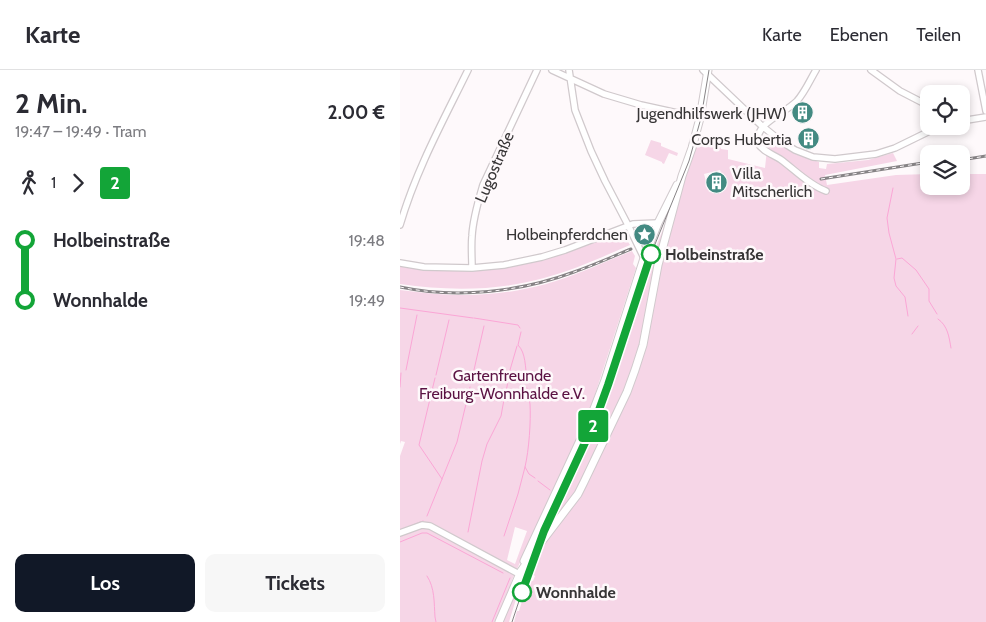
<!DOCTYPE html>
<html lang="de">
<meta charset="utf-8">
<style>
body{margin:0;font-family:Cabin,sans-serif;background:#f7f7f7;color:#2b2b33;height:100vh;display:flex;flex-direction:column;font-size:19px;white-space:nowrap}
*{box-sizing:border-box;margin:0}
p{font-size:16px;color:#7c7c81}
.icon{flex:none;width:28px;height:28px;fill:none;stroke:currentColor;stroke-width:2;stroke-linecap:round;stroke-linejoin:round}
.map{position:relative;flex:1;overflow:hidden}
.drawer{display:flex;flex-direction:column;background:#fff;width:400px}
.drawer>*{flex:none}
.badge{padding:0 10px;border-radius:4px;font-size:18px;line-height:32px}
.tools{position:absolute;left:520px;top:15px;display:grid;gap:10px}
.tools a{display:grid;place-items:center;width:50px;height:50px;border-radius:10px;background:#fff;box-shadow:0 2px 8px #0003;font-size:25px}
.map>.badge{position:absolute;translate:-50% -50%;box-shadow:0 0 0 2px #fff}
.legs{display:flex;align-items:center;gap:8px;height:55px;padding:0 15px;font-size:16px}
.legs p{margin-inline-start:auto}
.summary{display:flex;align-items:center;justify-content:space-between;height:85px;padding:0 15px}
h1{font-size:28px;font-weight:700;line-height:38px}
.cta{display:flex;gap:10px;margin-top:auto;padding:10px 15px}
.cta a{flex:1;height:58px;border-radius:10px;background:#111827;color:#fff;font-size:20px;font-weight:700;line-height:58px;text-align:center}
.cta a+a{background:#f7f7f7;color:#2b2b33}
ul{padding:0 15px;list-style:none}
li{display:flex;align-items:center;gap:18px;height:60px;font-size:19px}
li i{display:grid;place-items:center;width:8px;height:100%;margin:0 6px;background:currentColor}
li i::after{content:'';width:12px;height:12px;margin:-6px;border:4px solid;border-radius:50%;background:#fff}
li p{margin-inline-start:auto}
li:first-child i{background:linear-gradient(#0000 50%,currentColor 0)}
li:last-child i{background:linear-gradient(currentColor 50%,#0000 0)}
header{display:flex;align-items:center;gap:30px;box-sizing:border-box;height:70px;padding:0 25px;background:#fff;border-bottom:1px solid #e1e1e2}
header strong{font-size:24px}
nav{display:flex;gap:28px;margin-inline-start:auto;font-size:18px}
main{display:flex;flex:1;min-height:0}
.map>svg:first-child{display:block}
.green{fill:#f6d6e7;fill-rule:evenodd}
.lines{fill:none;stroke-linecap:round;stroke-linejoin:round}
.stream{stroke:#fba6d6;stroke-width:1}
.minor-casing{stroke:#d0c9cc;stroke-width:8}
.major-casing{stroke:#d0c9cc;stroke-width:9}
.minor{stroke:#fff;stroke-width:5.5}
.major{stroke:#fff;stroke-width:7}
.tram{stroke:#868385;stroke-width:1}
.rail-casing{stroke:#868385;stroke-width:3}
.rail{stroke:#fef9fb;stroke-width:1;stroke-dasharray:4;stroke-linecap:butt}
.line-1-casing{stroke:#fff;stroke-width:11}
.line-1{stroke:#13a538;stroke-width:8}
.stop-1-dot{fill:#fff;stroke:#13a538;stroke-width:2.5}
.labels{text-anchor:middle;stroke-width:5;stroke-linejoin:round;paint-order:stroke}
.poi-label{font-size:16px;fill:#383637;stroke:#fef9fb;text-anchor:end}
.street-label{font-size:16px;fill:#383637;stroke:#fef9fb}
.stop-label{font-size:16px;font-weight:bold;fill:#383637;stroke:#fef9fb;text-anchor:start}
.park-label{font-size:16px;fill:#5b1243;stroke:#fef9fb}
</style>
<header>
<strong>Karte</strong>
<nav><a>Karte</a><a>Ebenen</a><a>Teilen</a></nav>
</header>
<main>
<section class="drawer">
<div class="summary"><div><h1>2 Min.</h1><p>19:47 – 19:49 · Tram</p></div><b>2.00 €</b></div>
<div class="legs"><svg class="icon" aria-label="walk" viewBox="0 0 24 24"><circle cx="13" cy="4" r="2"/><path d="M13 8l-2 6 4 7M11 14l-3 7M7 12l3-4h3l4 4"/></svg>1<svg class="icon" aria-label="forward" viewBox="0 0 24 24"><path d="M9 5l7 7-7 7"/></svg><b class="badge" style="background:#13a538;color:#fff">2</b></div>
<ul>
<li><i style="color:#13a538"></i><b>Holbeinstraße</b><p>19:48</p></li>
<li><i style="color:#13a538"></i><b>Wonnhalde</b><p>19:49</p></li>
</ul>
<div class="cta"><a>Los</a><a>Tickets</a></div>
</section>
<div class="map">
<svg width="586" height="552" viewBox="0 0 586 552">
<rect width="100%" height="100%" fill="#fef9fb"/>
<path class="green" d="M 371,66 L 393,83 L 419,92 L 419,98 L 426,99 L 427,94 L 468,90 L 493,83 L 497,91 L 425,105 L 427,115 L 496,105 L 529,104 L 529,116 L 561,116 L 561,104 L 586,104 L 586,552 L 114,552 L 117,541 L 119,541 L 127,515 L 130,510 L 133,511 L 135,506 L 132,504 C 136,487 145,475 147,458 L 197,350 L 207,324 L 239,219 L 274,132 L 294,76 L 320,75 L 321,79 L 328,80 L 328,89 L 365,98 L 367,79 L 365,71 ZM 320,100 L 326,116 L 309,122 L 304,104 Z
M 251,70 L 261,73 L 261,76 L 278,83 L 277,86 L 269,83 L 264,94 L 262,93 L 262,92 L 245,85 Z
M 217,162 L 222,162 L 230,175 C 202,187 174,200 144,208 C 97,221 48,221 0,214 L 0,195 L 105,197 Z
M 232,181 L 235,186 L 233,194 L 236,198 L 190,340 L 112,510 L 111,513 L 120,516 L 109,552 L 0,552 L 0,386 L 5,372 L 1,371 L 0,374 L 0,220 C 52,227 94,228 146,214 C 175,206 204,192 232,181 ZM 115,457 L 127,461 L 115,494 L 107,490 Z"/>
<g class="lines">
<path class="stream" d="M 493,118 L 487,148 L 489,163 L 496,189 L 494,208 L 496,216 L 505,227 L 508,246
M 497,189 L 502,188 L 516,200 L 529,219 L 529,231 L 537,244
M 0,238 L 73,248
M 74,248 L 118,255 L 120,258
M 538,249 C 548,256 549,267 551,278
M 121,262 L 118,275 C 126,283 125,297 127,309
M 512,264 L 518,256
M 6,300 L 17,245
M 36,305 L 49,250
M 35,308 L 19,375 L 42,409
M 71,313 L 84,256
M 0,317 L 1,303
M 127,318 C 128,323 129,328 130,334 C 131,351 129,380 125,397 L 129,404 L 135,408
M 106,322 L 110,300 L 117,276
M 138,411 L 150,420
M 27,446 L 57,372 L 70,317
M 8,457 L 23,451
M 68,462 L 82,391 L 87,374 L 101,346 L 105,324
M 104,466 L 118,424 L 125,397
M 0,472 L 22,463 L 27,463 L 103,503
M 27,506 C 35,518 34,533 35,547 L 36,552
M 92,552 L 110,508"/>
<defs>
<path id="minor" d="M 152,0 L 204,24 L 241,35 L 300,48
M 169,0 L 175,40 L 191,81 L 205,111 L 228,155 L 244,188
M 303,0 L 362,56 L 382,72 L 395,80 L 413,87 L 435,89 L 476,84 L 495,78 L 540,56
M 416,0 C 410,10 405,22 397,31 C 384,44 357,52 357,72 C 362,81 372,84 380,89 C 394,99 409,115 426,121
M 471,0 L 500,21 L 529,36
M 578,0 L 586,41
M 561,51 L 586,47
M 0,155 C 16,100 43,51 68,0
M 0,193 L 24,197 L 72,198 L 104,195 L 142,187 L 165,180 L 233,154 L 258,153
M 72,198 C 72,188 71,177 72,166 C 73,148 78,132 83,115 L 137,0
M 0,463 L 22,455 L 30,456 L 119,504"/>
<path id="major" d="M 124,491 L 190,349 L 205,310 L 244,188 L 258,153 L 277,115
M 119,504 L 139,475 L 178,424 L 184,412 L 227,322 L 235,300 L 243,275 L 258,195 L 282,106 L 292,78 L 300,48 L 308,0
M 99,552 L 121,501"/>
</defs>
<use href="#minor" class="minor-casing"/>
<use href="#major" class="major-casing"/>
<use href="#minor" class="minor"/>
<use href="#major" class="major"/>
<path class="tram" d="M 112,552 L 125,513 L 144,461 L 195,351 L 208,315 L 251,184 L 289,91 L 301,48 L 309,0"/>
<defs>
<path id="rail" d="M 561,90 L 586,86
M 421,109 L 529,92
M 0,217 C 57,229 120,222 174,202 C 194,195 212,187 231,179"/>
</defs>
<use href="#rail" class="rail-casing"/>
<use href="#rail" class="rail"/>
</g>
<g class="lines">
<defs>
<path id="line-1" d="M 122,522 L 144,461 L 195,351 L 208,315 L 251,184"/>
</defs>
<use href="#line-1" class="line-1-casing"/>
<use href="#line-1" class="line-1"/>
</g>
<defs>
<symbol id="building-disc" viewBox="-11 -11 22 22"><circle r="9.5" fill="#438a82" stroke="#fef9fb"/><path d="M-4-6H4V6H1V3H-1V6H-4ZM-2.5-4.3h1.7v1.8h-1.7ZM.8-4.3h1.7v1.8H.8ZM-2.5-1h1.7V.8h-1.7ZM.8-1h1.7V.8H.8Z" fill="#fff"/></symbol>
<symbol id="sight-disc" viewBox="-11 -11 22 22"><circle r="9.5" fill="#438a82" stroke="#fef9fb"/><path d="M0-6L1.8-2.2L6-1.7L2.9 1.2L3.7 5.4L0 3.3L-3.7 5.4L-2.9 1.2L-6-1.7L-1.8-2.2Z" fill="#fff"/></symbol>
</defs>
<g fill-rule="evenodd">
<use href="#building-disc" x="390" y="30" width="25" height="25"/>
<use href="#building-disc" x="396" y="56" width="25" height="25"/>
<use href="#building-disc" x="304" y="100" width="25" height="25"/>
<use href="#sight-disc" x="232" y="152" width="25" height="25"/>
</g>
<g class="stop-1-dot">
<circle cx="251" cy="184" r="9"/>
<circle cx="122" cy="522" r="9"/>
</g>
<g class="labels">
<g class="poi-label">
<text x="387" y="49">Jugendhilfswerk (JHW)</text>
<text x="392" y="75">Corps Hubertia</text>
<text x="332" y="109" text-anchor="start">Villa<tspan x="332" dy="18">Mitscherlich</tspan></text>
<text x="228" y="170">Holbeinpferdchen</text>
</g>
<g class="street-label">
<text transform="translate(94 97) rotate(-67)" y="6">Lugostraße</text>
</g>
<g class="stop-label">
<text x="265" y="190">Holbeinstraße</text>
<text x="136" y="528">Wonnhalde</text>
</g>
<g class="park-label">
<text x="102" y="311">Gartenfreunde<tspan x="102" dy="18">Freiburg-Wonnhalde e.V.</tspan></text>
</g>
</g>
</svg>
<div class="tools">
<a><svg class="icon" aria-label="locate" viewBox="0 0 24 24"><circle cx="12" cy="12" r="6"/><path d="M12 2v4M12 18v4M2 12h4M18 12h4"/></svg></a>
<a><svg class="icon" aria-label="layers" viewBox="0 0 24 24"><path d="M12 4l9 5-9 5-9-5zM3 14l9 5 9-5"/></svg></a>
</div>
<b class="badge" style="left:193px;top:356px;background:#13a538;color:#fff">2</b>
</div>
</main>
